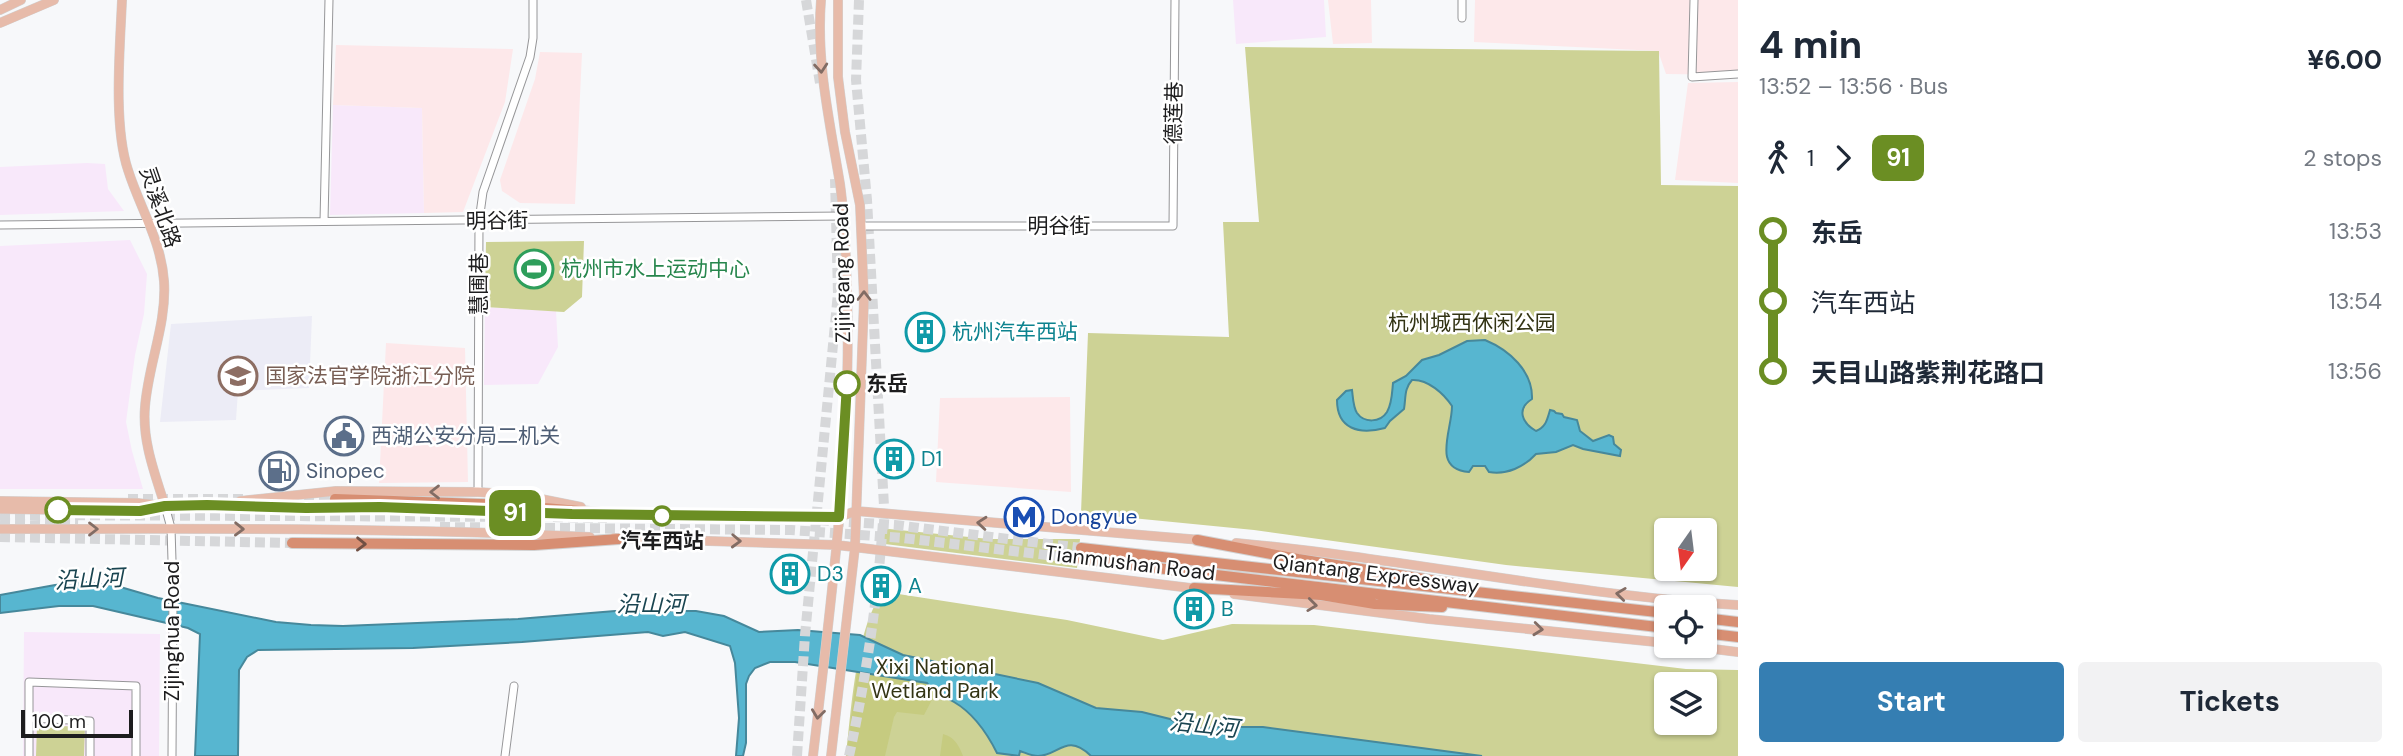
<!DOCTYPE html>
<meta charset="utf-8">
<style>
body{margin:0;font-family:"DM Sans","Noto Sans SC",sans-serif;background:#f2f2f3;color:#1f2937;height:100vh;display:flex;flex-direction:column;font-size:26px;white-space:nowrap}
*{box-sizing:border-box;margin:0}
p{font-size:23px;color:#747a83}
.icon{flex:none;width:38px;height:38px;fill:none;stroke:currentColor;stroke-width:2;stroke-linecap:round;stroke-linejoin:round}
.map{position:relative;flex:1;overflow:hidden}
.panel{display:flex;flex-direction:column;background:#fff;width:665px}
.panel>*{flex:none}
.badge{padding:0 14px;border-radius:10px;font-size:24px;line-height:46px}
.needle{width:46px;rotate:194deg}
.buttons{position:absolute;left:1654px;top:518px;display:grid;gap:14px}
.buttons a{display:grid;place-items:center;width:63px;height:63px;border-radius:7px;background:#fff;box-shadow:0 2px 5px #0004;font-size:35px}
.scale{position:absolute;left:21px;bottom:18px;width:112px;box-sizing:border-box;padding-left:7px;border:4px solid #1d1d1e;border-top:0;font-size:19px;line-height:24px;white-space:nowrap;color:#1d1d1e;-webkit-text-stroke:5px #fff;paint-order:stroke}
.map>.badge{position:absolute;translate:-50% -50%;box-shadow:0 0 0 4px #fff}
.legs{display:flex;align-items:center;gap:10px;height:77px;padding:0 21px;font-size:23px}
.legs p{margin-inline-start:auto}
.overview{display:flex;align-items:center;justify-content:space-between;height:119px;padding:0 21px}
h1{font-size:38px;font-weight:700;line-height:52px}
.action{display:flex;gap:14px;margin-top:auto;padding:14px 21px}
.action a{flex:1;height:80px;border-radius:7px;background:#357eb2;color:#fff;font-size:28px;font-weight:700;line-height:80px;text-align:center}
.action a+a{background:#f2f2f3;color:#1f2937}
ul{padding:0 21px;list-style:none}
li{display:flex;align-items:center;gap:24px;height:70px;font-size:26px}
li i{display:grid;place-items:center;width:10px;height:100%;margin:0 9px;background:currentColor}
li i::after{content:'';width:18px;height:18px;margin:-9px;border:5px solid;border-radius:50%;background:#fff}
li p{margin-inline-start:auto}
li:first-child i{background:linear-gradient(#0000 50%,currentColor 0)}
li:last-child i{background:linear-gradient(currentColor 50%,#0000 0)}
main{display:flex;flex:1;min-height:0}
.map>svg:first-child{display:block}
.commercial{fill:#f8e8fa}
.industrial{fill:#fde8ea}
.built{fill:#ececf6}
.green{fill:#cdd295;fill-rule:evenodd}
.forest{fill:#c6cb80}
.water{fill:#57b6d0;stroke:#46889b;stroke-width:2}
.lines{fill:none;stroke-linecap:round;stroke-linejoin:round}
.highway-tunnel{stroke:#d6d7d9;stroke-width:10;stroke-dasharray:10 5;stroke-linecap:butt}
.minor-casing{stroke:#969698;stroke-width:9}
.major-casing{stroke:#d2d2d2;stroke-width:10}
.highway-casing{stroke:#d2d2d2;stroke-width:12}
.minor{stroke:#fff;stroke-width:7}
.major{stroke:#e7bbaa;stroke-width:9}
.highway{stroke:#d78e72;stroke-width:10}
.oneway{stroke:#826c64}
.oneway2{stroke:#715044}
.line-1-casing{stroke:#fff;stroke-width:16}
.line-1{stroke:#6b8e23;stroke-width:10}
.stop-1-dot{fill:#fff;stroke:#6b8e23;stroke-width:3.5}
.labels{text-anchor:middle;stroke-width:5;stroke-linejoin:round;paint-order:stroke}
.street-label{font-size:21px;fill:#1d1d1e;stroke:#fff}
.leisure-label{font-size:21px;fill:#27864d;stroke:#fff;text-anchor:start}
.park-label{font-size:21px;fill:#333414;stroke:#fff}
.culture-label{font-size:21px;fill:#0d838f;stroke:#fff;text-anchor:start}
.education-label{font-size:21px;fill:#785e54;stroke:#fff;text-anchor:start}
.stop-label{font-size:21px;font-weight:bold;fill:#1d1d1e;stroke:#fff;text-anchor:start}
.service-label{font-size:21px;fill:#4e5e75;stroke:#fff;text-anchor:start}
.transit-label{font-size:21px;fill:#164399;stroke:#fff;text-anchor:start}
.water-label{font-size:23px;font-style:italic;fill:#1a4551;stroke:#fff}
</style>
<main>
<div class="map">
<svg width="1738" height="756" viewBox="0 0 1738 756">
<rect width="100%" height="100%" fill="#f7f8fa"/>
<path class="commercial" d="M 1233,0 L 1324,0 L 1326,37 L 1236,44 Z
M 333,105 L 422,108 L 424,213 L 330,215 Z
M 87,163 L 105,164 L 108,189 L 124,211 L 0,215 L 0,167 Z
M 130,240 L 147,274 L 144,314 L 135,355 L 126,422 L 132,451 L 143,489 L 0,489 L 0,246 Z
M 485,307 L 556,311 L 558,347 L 538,384 L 484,385 Z
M 24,632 L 160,634 L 159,756 L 23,756 Z"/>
<path class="industrial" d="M 1328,0 L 1371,0 L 1372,43 L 1333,44 Z
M 1475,0 L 1738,0 L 1738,75 L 1666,74 L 1658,51 L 1474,42 Z
M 336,45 L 513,49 L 505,102 L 463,212 L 424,213 L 422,108 L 333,105 Z
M 540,52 L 582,53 L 575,204 L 520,203 L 502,191 L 500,180 L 535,79 Z
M 1738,82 L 1738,183 L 1675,180 L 1688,83 Z
M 386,343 L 465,348 L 468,482 L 379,483 Z
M 1070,397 L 1071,492 L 936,482 L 940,398 Z"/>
<path class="built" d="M 312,316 L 309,388 L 238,391 L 236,420 L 160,422 L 171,324 Z"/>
<path class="green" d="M 1245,47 L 1659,51 L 1661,185 L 1738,186 L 1738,587 L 1506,565 L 1254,530 L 1081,513 L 1088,333 L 1229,337 L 1223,222 L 1259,222 ZM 1666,530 L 1704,530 L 1704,569 L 1666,569 Z
M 584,241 L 582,297 L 564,312 L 485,307 L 486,242 Z
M 879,528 L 989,539 L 1080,539 L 1077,568 L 885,544 L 879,542 L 877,539 Z
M 892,593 L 1067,620 L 1163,640 L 1232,624 L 1314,625 L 1686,669 L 1738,670 L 1738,756 L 846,756 C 851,713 856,629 881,595 ZM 1666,684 L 1704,684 L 1704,723 L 1666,723 Z
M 37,725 L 85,727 L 84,756 L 36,756 Z"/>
<path class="forest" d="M 857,672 L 927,683 L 935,694 L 924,715 L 897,712 L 894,717 L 885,756 L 846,756 Z
M 943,734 C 955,737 959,746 963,756 L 940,756 Z"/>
<path class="water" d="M 1485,340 C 1509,350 1533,371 1532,399 C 1516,409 1522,423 1536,431 C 1546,427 1547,420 1550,410 L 1554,411 L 1556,413 L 1562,414 L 1564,417 L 1577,420 L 1580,431 L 1593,441 L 1609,435 L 1613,437 L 1614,444 L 1621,450 L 1620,456 L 1583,449 L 1573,445 L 1556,452 L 1536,454 C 1524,467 1507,475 1489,472 L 1485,466 L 1473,466 L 1469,472 C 1431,469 1452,431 1452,406 C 1444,394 1428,379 1412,380 C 1404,389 1406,397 1404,409 L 1390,421 L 1385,428 C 1359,435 1337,429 1337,400 L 1346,391 L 1352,390 C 1353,397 1353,407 1357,413 C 1364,423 1380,423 1387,412 C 1392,404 1392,393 1393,383 L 1406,376 L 1422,360 L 1439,355 L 1467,341 Z
M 87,582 L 117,586 L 158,598 L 276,622 L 311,625 L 343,626 L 518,619 L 615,611 L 696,611 L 724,616 L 759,632 L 798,630 L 860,635 L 903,655 L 1038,683 L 1096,708 L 1142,712 L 1170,719 L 1187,730 L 1213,727 L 1263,727 L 1482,756 L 1091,756 C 1066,732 1059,756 1038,756 C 1032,756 1026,753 1020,751 L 1019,756 L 997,753 C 987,733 973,713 954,702 C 942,695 935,694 927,683 L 795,662 L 770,662 L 755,668 L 749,676 L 746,684 L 746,743 L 743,756 L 736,756 L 739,718 L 735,663 L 730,646 L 685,632 L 663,636 L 648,632 L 522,642 L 413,648 L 258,650 L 247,657 L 239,670 L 238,756 L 195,756 L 200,634 L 188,628 L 93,606 L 59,606 L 0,613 L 0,595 L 55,585 Z"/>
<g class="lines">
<path class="highway-tunnel" d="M 806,0 L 820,83
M 128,499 L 248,499
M 289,499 L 335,499
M 0,515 L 537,517
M 553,517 L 607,518
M 819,520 L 895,525 L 1081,548
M 0,523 L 78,525
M 440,527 L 791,530 L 903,538 L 1080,559
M 0,537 L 292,543
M 797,756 L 805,635 L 838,293 L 835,179
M 849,756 C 867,674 879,590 884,506 L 867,200 L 856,80 L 859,0"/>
<defs>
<path id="minor" d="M 1694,0 L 1692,77 L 1738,74
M 1462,18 L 1462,0
M 324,221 L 329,0
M 0,225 L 844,216
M 862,226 L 1173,226 L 1175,0
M 478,492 L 479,221 L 483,192 L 530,57 L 533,38 L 533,0
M 165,506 L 171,528 L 173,593 L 172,756
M 29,718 L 90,721 L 90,756
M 29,756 L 29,682 L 136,686 L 136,756
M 505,756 L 514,686"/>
<path id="major" d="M 122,0 C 120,48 113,125 128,170 C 140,208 161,240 164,281 C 167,324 148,365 145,407 C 142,441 155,474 165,506
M 0,10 L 21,0
M 0,23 L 54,0
M 0,501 L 137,503 L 156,505
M 240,501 L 336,491 L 478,492 L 521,495 L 581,507
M 0,509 L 140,511 L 165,506 L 207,504 L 306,508 L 381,507 L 563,514
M 619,515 L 734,514 L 839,517 L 856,511 L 1201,540
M 0,529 C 196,529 393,527 590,537
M 614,538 L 837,545 L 1199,589
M 1236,543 C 1404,558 1569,595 1738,605
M 1234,594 L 1429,619 L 1666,643
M 1689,646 L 1738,652
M 813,756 C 831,601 852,446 847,290 C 846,255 845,219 840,184 C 830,123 816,63 821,0
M 831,756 L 855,547 L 864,299 L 860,205 L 845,132 L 838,77 L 838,0"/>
<path id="highway" d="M 335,499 L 511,505 L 624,515
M 1197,540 L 1298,559 L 1462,585
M 292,543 L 534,545 L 619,539
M 1081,548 L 1666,613
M 1080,559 L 1666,628
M 1194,588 L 1321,595 L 1375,604 L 1442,607
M 1704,618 L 1738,622
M 1704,633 L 1738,637"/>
</defs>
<use href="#minor" class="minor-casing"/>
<use href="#major" class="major-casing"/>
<use href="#highway" class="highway-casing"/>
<use href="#minor" class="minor"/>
<use href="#major" class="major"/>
<use href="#highway" class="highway"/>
</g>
<defs><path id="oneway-chevron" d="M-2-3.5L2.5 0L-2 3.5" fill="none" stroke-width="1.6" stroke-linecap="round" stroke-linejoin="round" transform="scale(1.75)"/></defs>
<g class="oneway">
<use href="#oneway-chevron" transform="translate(821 68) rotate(85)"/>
<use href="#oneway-chevron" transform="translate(864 296) rotate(-90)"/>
<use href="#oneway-chevron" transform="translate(435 492) rotate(-180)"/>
<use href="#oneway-chevron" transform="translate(982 523) rotate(-175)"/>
<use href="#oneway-chevron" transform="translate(93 529)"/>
<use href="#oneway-chevron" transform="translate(239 529) rotate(1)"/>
<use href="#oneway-chevron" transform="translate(736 541) rotate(2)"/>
<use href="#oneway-chevron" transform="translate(1621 594) rotate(-173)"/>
<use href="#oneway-chevron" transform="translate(1312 605) rotate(7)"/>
<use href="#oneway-chevron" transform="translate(1538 629) rotate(6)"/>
<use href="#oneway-chevron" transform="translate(818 714) rotate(97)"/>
</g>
<use class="oneway2" href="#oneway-chevron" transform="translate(361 544) rotate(1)"/>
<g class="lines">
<defs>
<path id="line-1" d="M 58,510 L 140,511 L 165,506 L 207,505 L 306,508 L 380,507 L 572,514 L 839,517 L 847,384"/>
</defs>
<use href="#line-1" class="line-1-casing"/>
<use href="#line-1" class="line-1"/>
</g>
<defs>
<symbol id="stadium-ring" viewBox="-11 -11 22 22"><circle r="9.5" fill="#fff" stroke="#2e9e5b" stroke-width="1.5"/><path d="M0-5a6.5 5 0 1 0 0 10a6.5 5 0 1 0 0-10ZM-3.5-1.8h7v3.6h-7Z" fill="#2e9e5b"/></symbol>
<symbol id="building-ring" viewBox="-11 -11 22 22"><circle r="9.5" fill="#fff" stroke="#0f9aa8" stroke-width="1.5"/><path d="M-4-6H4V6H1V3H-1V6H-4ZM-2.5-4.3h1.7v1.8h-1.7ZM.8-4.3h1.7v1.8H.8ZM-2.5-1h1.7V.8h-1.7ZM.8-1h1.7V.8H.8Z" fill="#0f9aa8"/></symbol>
<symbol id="university-ring" viewBox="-11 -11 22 22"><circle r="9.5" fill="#fff" stroke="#8d6e63" stroke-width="1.5"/><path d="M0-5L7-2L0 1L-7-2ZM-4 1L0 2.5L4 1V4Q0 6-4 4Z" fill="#8d6e63"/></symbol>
<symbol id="civic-ring" viewBox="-11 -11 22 22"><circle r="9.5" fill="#fff" stroke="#5c6f8a" stroke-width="1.5"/><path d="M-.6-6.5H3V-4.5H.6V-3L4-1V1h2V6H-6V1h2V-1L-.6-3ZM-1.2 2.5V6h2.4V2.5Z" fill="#5c6f8a"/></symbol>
<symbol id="fuel-ring" viewBox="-11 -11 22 22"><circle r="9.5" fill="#fff" stroke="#5c6f8a" stroke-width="1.5"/><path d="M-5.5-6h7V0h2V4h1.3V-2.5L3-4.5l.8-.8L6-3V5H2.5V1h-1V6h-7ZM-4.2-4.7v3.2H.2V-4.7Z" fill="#5c6f8a"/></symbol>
<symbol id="metro-ring" viewBox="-11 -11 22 22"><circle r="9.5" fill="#fff" stroke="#1a4fb4" stroke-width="1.5"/><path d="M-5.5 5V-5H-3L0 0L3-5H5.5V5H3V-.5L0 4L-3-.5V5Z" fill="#1a4fb4"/></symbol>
</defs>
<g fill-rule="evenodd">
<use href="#stadium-ring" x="512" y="247" width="44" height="44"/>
<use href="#building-ring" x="903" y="310" width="44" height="44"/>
<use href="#university-ring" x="216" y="354" width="44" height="44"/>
<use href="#civic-ring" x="322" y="414" width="44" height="44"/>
<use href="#building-ring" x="872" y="437" width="44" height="44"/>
<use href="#fuel-ring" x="257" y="449" width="44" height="44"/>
<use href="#metro-ring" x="1002" y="495" width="44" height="44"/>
<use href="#building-ring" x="768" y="552" width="44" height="44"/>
<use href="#building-ring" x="859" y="564" width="44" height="44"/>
<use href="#building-ring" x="1172" y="587" width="44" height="44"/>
</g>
<g class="stop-1-dot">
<circle cx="847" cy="384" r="12"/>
<circle cx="58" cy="510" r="12"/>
<circle cx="662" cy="516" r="9"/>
</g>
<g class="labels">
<g class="street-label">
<text transform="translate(1174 113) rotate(-89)" y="7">德莲巷</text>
<text transform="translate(160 207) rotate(71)" y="7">灵溪北路</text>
<text transform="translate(497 221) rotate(-1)" y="7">明谷街</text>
<text x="1059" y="233">明谷街</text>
<text transform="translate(842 273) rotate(-91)" y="7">Zijingang Road</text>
<text transform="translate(479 284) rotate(-90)" y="7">慧圃巷</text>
<text transform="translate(1130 563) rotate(7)" y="7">Tianmushan Road</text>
<text transform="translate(1376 574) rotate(7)" y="7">Qiantang Expressway</text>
<text transform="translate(172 631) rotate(-90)" y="7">Zijinghua Road</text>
</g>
<g class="leisure-label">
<text x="561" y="276">杭州市水上运动中心</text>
</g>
<g class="park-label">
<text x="1472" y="330">杭州城西休闲公园</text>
<text x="935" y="674">Xixi National<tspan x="935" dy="24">Wetland Park</tspan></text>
</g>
<g class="culture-label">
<text x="952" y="339">杭州汽车西站</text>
<text x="921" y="466">D1</text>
<text x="817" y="581">D3</text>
<text x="908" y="593">A</text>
<text x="1221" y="616">B</text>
</g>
<g class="education-label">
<text x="265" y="383">国家法官学院浙江分院</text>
</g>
<g class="stop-label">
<text x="866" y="391">东岳</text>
<text x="662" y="548" text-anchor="middle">汽车西站</text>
</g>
<g class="service-label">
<text x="371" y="443">西湖公安分局二机关</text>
<text x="306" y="478">Sinopec</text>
</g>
<g class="transit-label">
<text x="1051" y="524">Dongyue</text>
</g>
<g class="water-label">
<text transform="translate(89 579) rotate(-3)" y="8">沿山河</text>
<text x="651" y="612">沿山河</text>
<text transform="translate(1204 725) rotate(6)" y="8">沿山河</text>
</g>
</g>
</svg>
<div class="buttons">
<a><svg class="needle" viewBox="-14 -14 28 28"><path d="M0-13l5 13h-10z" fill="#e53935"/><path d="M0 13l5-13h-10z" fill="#747a83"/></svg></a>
<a><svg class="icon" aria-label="locate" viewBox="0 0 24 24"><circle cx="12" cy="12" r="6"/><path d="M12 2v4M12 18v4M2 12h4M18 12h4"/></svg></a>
<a><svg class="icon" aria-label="layers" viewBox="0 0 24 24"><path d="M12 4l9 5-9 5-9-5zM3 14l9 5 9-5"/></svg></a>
</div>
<div class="scale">100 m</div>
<b class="badge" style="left:515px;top:513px;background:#6b8e23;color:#fff">91</b>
</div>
<section class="panel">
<div class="overview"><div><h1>4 min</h1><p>13:52 – 13:56 · Bus</p></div><b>¥6.00</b></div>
<div class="legs"><svg class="icon" aria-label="walk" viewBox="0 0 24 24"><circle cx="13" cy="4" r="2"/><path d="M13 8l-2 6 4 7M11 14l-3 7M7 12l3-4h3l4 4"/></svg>1<svg class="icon" aria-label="forward" viewBox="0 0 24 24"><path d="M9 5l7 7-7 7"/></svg><b class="badge" style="background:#6b8e23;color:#fff">91</b><p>2 stops</p></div>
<ul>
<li><i style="color:#6b8e23"></i><b>东岳</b><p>13:53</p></li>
<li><i style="color:#6b8e23"></i><span>汽车西站</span><p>13:54</p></li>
<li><i style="color:#6b8e23"></i><b>天目山路紫荆花路口</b><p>13:56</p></li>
</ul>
<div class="action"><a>Start</a><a>Tickets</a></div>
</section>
</main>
